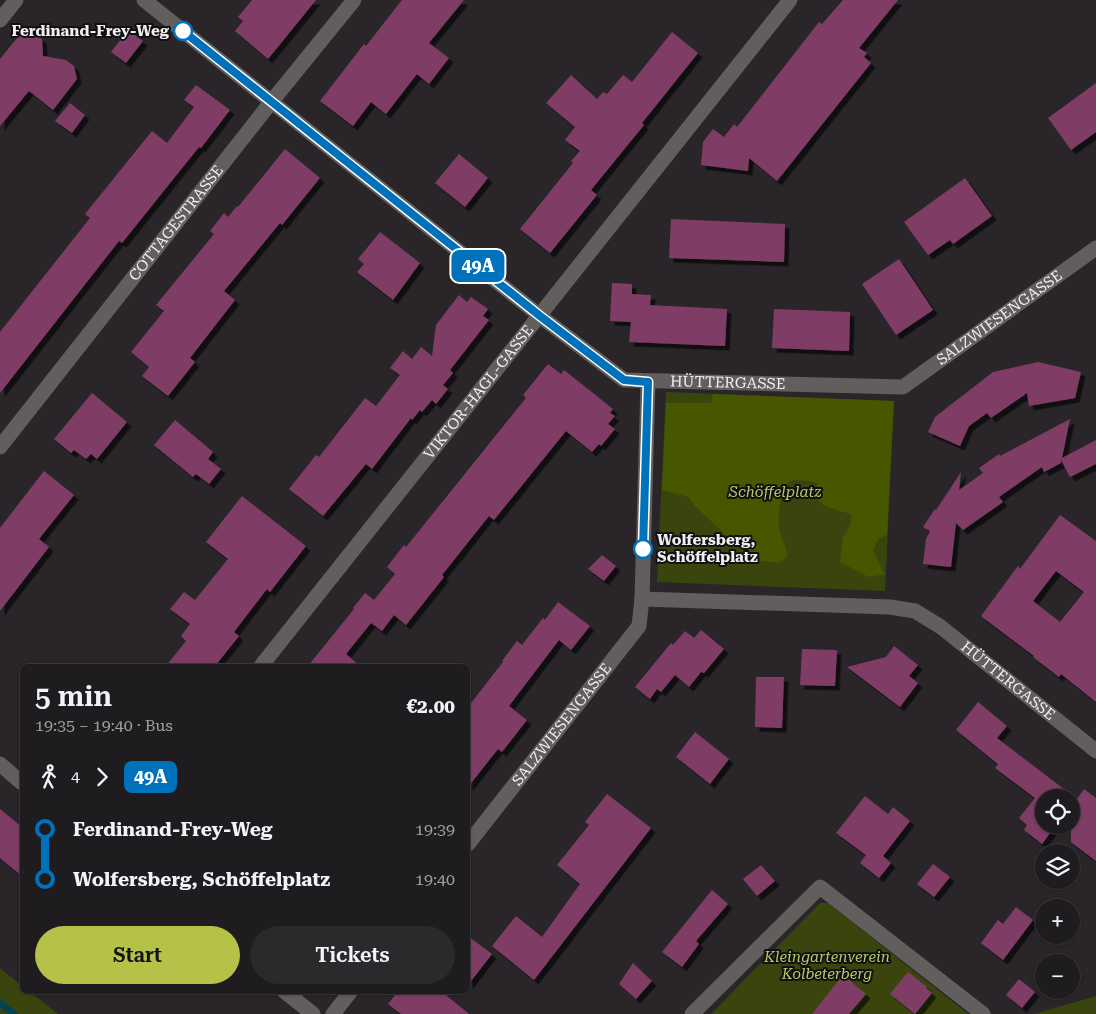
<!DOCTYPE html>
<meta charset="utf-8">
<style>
body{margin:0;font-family:"Roboto Serif",serif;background:#2c292c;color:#f1f3f6;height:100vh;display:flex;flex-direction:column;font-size:19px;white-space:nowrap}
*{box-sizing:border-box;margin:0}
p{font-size:16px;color:#a1a1a4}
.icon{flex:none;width:28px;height:28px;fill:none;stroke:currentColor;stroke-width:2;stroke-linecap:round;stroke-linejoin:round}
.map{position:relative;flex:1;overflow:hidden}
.side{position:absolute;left:20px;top:664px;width:450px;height:330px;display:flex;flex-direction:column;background:#1f1c1f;border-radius:8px;box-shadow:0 1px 4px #0004,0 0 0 1px #3c3a3d}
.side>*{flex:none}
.badge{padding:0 10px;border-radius:8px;font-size:18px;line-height:32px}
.fabs{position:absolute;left:1035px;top:789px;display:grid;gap:10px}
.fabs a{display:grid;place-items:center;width:45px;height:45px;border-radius:50%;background:#1f1c1f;box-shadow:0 1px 4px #0004,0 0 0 1px #3c3a3d;font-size:25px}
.map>.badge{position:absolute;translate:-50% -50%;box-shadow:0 0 0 2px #fff}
.legs{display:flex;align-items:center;gap:8px;height:55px;padding:0 15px;font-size:16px}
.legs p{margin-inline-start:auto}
.overview{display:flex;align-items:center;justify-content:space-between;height:85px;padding:0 15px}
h1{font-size:28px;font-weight:600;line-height:38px}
.cta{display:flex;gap:10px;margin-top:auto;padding:10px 15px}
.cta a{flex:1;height:58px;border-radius:30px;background:#b6c148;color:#111;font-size:20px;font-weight:600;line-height:58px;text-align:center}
.cta a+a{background:#2c292c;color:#f1f3f6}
ul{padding:0 15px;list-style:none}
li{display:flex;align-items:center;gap:18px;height:50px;font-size:19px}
li i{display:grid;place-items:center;width:8px;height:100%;margin:0 6px;background:currentColor}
li i::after{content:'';width:12px;height:12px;margin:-6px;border:4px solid;border-radius:50%;background:#1f1c1f}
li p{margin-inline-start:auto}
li:first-child i{background:linear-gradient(#0000 50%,currentColor 0)}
li:last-child i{background:linear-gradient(currentColor 50%,#0000 0)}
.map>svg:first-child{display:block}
.green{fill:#39450c}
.forest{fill:#475700}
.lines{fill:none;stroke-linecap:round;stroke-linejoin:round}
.stream{stroke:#034350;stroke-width:7}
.building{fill:#7f3e66;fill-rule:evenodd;filter:url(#shadow)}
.minor{stroke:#625e5e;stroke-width:15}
.line-1-casing{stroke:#fff;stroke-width:11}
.line-1{stroke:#0072bc;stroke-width:8}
.stop-1-dot{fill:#fff;stroke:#0072bc;stroke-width:2.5}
.labels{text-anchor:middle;stroke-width:4;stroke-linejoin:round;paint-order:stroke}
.stop-label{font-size:15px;font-weight:bold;fill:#f1eef1;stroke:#110f11;text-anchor:end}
.street-label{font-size:15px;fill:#f1eef1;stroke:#110f11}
.park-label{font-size:15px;font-style:italic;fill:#b3ce67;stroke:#110f11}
</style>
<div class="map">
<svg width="1096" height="1014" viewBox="0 0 1096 1014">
<defs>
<filter id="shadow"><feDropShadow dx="4.5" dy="4.5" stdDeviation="0" flood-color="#0009"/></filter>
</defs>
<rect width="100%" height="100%" fill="#292529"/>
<path class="green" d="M 666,392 L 894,401 L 885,591 L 657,582 Z
M 820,903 L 828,903 L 968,1014 L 711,1014 Z
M 0,968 L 22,986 L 22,991 L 29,991 L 58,1014 L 0,1014 Z
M 1096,996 L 1096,1014 L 1034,1014 Z"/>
<path class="forest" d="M 713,394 L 894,401 L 887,535 L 878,539 L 873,551 L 885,574 L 869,577 L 840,562 L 843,538 L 851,523 L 851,514 C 840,511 819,507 816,495 C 815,491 817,486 818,483 C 796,479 785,474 781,499 C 779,508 778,518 779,527 C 780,538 787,545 787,556 L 779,563 L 752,560 L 694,505 L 689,497 L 662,490 L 666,403 L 711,403 Z"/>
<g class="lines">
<path class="stream" d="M 0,1003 L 14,1014"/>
</g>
<path class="building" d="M 252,0 L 316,0 L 268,59 L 235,31 L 243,21 L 238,17 Z
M 402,0 L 464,0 L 429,43 L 449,58 L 429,84 L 417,74 L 386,114 L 371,102 L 353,126 L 320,101 L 364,44 L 366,46 Z
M 843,0 L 898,0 L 859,48 L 867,53 L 864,57 L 871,63 L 777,181 L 749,158 L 748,171 L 701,165 L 703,142 L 713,129 L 724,137 L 734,124 L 737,127 L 819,22 L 822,24 Z
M 26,27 L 42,39 L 43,56 L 66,60 L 74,66 L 77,79 L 53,110 L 29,91 L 0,126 L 0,59 Z
M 128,30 L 143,41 L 126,63 L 111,52 Z
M 672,32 L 698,53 L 642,123 L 644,125 L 591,190 L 597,195 L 550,253 L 520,229 L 573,163 L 571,161 L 580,151 L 565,140 L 575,127 L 546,103 L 571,75 L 597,99 L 603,92 L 607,94 L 623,75 L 632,82 Z
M 1096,83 L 1096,132 L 1071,150 L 1048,118 Z
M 196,85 L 230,110 L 201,148 L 199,147 L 122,243 L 119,241 L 0,393 L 0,332 L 90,218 L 85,214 L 152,131 L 167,143 L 194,107 L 184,100 Z
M 70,103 L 85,115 L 72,133 L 55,121 Z
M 285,149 L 320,178 L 282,225 L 280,223 L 224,291 L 235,300 L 190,358 L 195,362 L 168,396 L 142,376 L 149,367 L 131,352 L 164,311 L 156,305 L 214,234 L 210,231 L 224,213 L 228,217 L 237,206 L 238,207 Z
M 459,154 L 488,178 L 465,207 L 435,183 Z
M 965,178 L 992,216 L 953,244 L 950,240 L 928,255 L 904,222 Z
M 671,219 L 785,224 L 784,262 L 669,258 Z
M 380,232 L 420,263 L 393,300 L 357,272 L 364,264 L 358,259 Z
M 899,259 L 933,310 L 896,335 L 862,284 Z
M 612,283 L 632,284 L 632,294 L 651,295 L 650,305 L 727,309 L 725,346 L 629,342 L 631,322 L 610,321 Z
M 459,295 L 467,302 L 471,297 L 488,309 L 483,316 L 489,320 L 450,370 L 453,373 L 443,385 L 448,389 L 436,404 L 432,400 L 422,412 L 420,410 L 412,420 L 411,418 L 372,469 L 366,464 L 323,516 L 289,489 L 316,455 L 319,457 L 365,398 L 376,406 L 400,375 L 390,368 L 403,351 L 412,359 L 421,347 L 432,356 L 436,325 Z
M 774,309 L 850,312 L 849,351 L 772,348 Z
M 1038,362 L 1081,372 L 1075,398 L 1029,406 L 1027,393 L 991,418 L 987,413 L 969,426 L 960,446 L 928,432 L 935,417 L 993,372 Z
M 548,364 L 561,374 L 564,370 L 613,409 L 610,413 L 615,416 L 608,424 L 615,429 L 601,446 L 599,444 L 592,452 L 566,431 L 494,520 L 489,516 L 442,575 L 444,577 L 406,625 L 394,615 L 382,631 L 371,623 L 346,654 L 360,666 L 308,666 L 354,609 L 353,608 L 365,593 L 374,600 L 395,574 L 387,567 L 404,545 L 406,547 L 526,398 L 523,395 Z
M 92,393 L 127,422 L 97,459 L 91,454 L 86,459 L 74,450 L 71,453 L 54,439 Z
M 1070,419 L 1062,458 L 1096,440 L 1096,464 L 1070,477 L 1061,460 L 1061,463 L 1044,472 L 1042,467 L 999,497 L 1003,502 L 963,530 L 956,523 L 951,567 L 923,564 L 926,539 L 930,531 L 923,527 L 935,509 L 936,510 L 961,472 L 959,490 L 983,473 L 979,468 L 999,454 L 1000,456 Z
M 175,420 L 213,452 L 208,459 L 221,469 L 209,484 L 196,474 L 193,477 L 154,445 Z
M 44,471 L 74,495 L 39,539 L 49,547 L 0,611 L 0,528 Z
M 242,496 L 306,546 L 270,592 L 267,589 L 234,632 L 239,636 L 215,666 L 166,666 L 186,641 L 181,636 L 190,624 L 170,609 L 184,592 L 195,600 L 228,559 L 206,542 Z
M 1060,515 L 1096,541 L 1096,702 L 1061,674 L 1059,677 L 1033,657 L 1034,656 L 981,616 L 1018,566 L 1020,569 ZM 1056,571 L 1084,592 L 1060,622 L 1033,601 Z
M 602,555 L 616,566 L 604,581 L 588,569 Z
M 558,602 L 590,626 L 571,650 L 559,640 L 509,706 L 527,720 L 502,752 L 498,749 L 468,787 L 468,707 L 503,662 L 502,661 L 517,641 L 522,645 L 543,618 L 545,620 Z
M 701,630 L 724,649 L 704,673 L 701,672 L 689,687 L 675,675 L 661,692 L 657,689 L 650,699 L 635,687 L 671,643 L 673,645 L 685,631 L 694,638 Z
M 894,646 L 918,665 L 909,676 L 918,683 L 900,707 L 847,667 L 886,657 Z
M 802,649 L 837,650 L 835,686 L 800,685 Z
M 756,677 L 784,677 L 782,728 L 755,727 Z
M 978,702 L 1007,726 L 997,738 L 1077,799 L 1084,789 L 1096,798 L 1096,861 L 1071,842 L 1071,798 L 1044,798 L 1044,825 L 1056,825 L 1042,844 L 1024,830 L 1027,825 L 1019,818 L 1035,798 L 995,768 L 998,764 L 956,730 Z
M 695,732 L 729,759 L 710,784 L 676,757 Z
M 607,794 L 651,828 L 534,980 L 492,946 L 516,916 L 542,937 L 580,884 L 557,865 L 589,825 L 585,822 Z
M 865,796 L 888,814 L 893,807 L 910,821 L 883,856 L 891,863 L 879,878 L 860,863 L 866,855 L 836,833 Z
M 0,809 L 22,827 L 22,876 L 0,858 Z
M 933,864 L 950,877 L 934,897 L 917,884 Z
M 761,865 L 775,881 L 757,896 L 743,879 Z
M 712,890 L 728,904 L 696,941 L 699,944 L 682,967 L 662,952 Z
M 1016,907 L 1033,920 L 1003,960 L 981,943 L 998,920 L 1003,924 Z
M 468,936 L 492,954 L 468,985 Z
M 633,963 L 652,981 L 636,999 L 619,984 Z
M 908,972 L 927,987 L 926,988 L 932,993 L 915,1014 L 890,994 Z
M 843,975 L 866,994 L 849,1014 L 812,1014 Z
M 1019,979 L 1035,992 L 1022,1008 L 1006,995 Z
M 398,991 L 441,991 L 469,1014 L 401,1014 L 388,1004 Z"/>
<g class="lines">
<g class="minor">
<path id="s1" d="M 144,0 L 540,316 L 624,380 L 903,387 L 1096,248"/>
<path d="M 0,20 L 16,0"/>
<path id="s2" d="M 0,447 L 272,101 L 354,0"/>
<path id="s3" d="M 642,599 L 890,607 L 915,611 L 941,627 L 1096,751"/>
<path id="s4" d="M 261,666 L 790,0"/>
<path d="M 0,764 L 22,783"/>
<path id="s5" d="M 468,844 L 639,626 L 642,599 L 648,382"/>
<path d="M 284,991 L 313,1014"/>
<path d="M 333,1014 L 351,991"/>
<path d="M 692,1014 L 820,887 L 983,1014"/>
</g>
</g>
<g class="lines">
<defs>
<path id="line-1" d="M 183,31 L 540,316 L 624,380 L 648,382 L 643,549"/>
</defs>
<use href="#line-1" class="line-1-casing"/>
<use href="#line-1" class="line-1"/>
</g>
<g class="stop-1-dot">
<circle cx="183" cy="31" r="9"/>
<circle cx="643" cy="549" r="9"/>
</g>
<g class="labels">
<g class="stop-label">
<text x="169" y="36">Ferdinand-Frey-Weg</text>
<text x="657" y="545" text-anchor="start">Wolfersberg,<tspan x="657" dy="17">Schöffelplatz</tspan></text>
</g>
<g class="street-label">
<text dy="5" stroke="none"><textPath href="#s2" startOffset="285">COTTAGESTRASSE</textPath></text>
<text dy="5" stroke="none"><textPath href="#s1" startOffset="1010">SALZWIESENGASSE</textPath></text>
<text dy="5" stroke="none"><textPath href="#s1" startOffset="716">HÜTTERGASSE</textPath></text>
<text dy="5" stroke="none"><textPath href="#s4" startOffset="350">VIKTOR-HAGL-GASSE</textPath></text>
<text dy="5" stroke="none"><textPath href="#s3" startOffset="390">HÜTTERGASSE</textPath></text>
<text dy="5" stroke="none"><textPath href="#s5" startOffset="152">SALZWIESENGASSE</textPath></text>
</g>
<g class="park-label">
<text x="775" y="497">Schöffelplatz</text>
<text x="827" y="962">Kleingartenverein<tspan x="827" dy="17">Kolbeterberg</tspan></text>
</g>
</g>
</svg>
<div class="fabs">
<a><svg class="icon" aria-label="locate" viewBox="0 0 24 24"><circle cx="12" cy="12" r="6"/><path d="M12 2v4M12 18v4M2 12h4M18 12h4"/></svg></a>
<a><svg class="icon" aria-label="layers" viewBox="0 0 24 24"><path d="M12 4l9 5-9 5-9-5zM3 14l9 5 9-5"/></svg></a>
<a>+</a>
<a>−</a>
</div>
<b class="badge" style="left:478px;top:266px;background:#0072bc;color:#fff">49A</b>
<section class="side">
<div class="overview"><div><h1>5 min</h1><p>19:35 – 19:40 · Bus</p></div><b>€2.00</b></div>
<div class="legs"><svg class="icon" aria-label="walk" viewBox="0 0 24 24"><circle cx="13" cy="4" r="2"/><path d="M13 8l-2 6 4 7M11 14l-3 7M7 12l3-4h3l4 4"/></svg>4<svg class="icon" aria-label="forward" viewBox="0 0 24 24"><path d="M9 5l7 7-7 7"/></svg><b class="badge" style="background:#0072bc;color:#fff">49A</b></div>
<ul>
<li><i style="color:#0072bc"></i><b>Ferdinand-Frey-Weg</b><p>19:39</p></li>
<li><i style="color:#0072bc"></i><b>Wolfersberg, Schöffelplatz</b><p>19:40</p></li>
</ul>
<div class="cta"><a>Start</a><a>Tickets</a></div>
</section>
</div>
